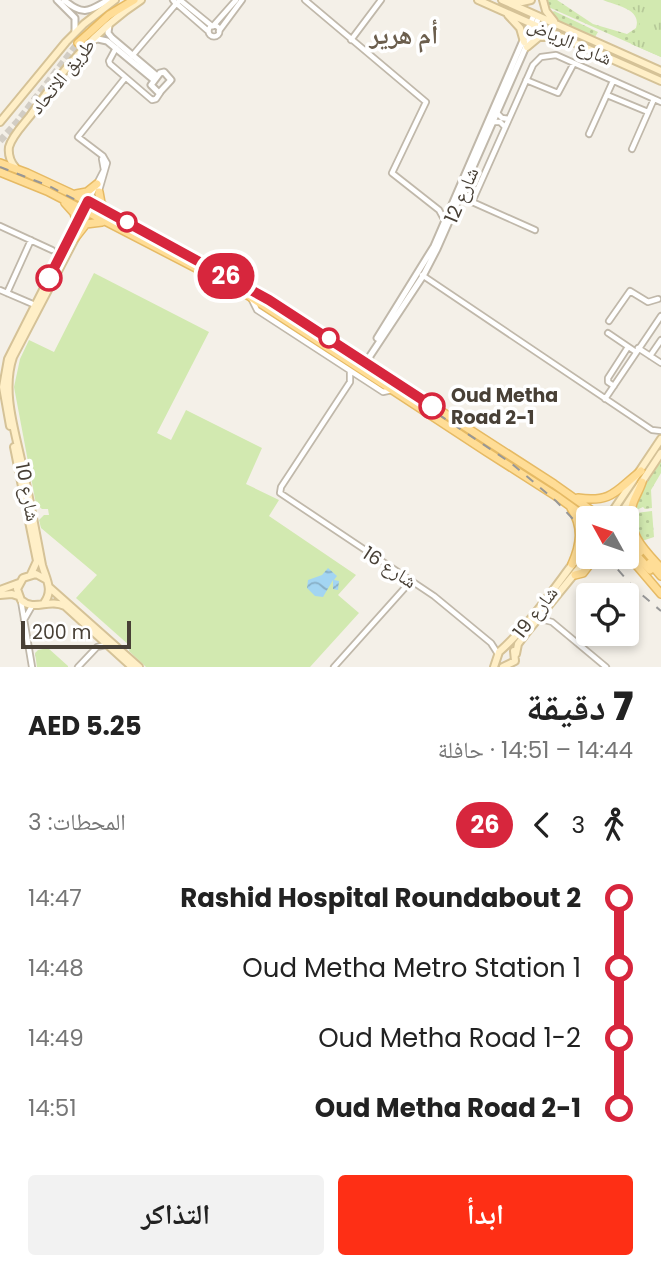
<!DOCTYPE html>
<html lang="ar">
<meta charset="utf-8">
<style>
body{margin:0;font-family:Poppins,"Noto Naskh Arabic",sans-serif;background:#f2f2f2;color:#222;direction:rtl;height:100vh;display:flex;flex-direction:column;font-size:26px;white-space:nowrap}
*{box-sizing:border-box;margin:0}
p{font-size:23px;color:#767676}
.icon{flex:none;width:38px;height:38px;fill:none;stroke:currentColor;stroke-width:2;stroke-linecap:round;stroke-linejoin:round}
.map{position:relative;height:667px;overflow:hidden;direction:ltr}
.side{display:flex;flex-direction:column;background:#fff;flex:1}
.side>*{flex:none}
.badge{padding:0 14px;border-radius:23px;font-size:24px;line-height:46px}
.needle{width:46px;rotate:310deg}
.controls{position:absolute;left:576px;top:506px;display:grid;gap:14px}
.controls a{display:grid;place-items:center;width:63px;height:63px;border-radius:7px;background:#fff;box-shadow:0 4px 10px #0003;font-size:35px}
.scale{position:absolute;left:21px;bottom:18px;width:110px;box-sizing:border-box;padding-left:7px;border:4px solid #484036;border-top:0;font-size:19px;line-height:24px;white-space:nowrap;color:#484036;-webkit-text-stroke:5px #fff;paint-order:stroke}
.map>.badge{position:absolute;translate:-50% -50%;box-shadow:0 0 0 4px #fff}
.legs{display:flex;align-items:center;gap:10px;height:77px;padding:0 28px;font-size:23px}
.legs p{margin-inline-start:auto}
.overview{display:flex;align-items:center;justify-content:space-between;height:119px;padding:0 28px}
h1{font-size:38px;font-weight:800;line-height:52px}
.button{display:flex;gap:14px;margin-top:auto;padding:14px 28px}
.button a{flex:1;height:80px;border-radius:7px;background:#fe2f15;color:#fff;font-size:28px;font-weight:800;line-height:80px;text-align:center}
.button a+a{background:#f2f2f2;color:#222}
ul{padding:0 28px;list-style:none}
li{display:flex;align-items:center;gap:24px;height:70px;font-size:26px}
li i{display:grid;place-items:center;width:10px;height:100%;margin:0 9px;background:currentColor}
li i::after{content:'';width:18px;height:18px;margin:-9px;border:5px solid;border-radius:50%;background:#fff}
li p{margin-inline-start:auto}
li:first-child i{background:linear-gradient(#0000 50%,currentColor 0)}
li:last-child i{background:linear-gradient(currentColor 50%,#0000 0)}
.map>svg:first-child{display:block}
.grass{fill:url(#grass-dots)}
.park{fill:url(#park-tufts)}
.pitch{fill:#d2e9b0}
.water{fill:url(#water-waves)}
.lines{fill:none;stroke-linecap:round;stroke-linejoin:round}
.primary-tunnel{stroke:#d2cdc4;stroke-width:7;stroke-dasharray:7 3.5;stroke-linecap:butt}
.minor-casing{stroke:#c0b8aa;stroke-width:8}
.tertiary-casing{stroke:#c0b8aa;stroke-width:9}
.secondary-casing{stroke:#d5c297;stroke-width:10}
.primary-casing{stroke:#e6ba64;stroke-width:10}
.minor{stroke:#fff;stroke-width:4.5}
.tertiary{stroke:#fff;stroke-width:5}
.secondary{stroke:#ffefc7;stroke-width:6}
.primary{stroke:#ffdd96;stroke-width:7}
.rail{stroke:#979797;stroke-width:2;stroke-dasharray:9 9;stroke-linecap:butt}
.line-1-casing{stroke:#fff;stroke-width:16}
.line-1{stroke:#d7263d;stroke-width:10}
.stop-1-dot{fill:#fff;stroke:#d7263d;stroke-width:3.5}
.labels{text-anchor:middle;stroke-width:7;stroke-linejoin:round;paint-order:stroke}
.street-label{font-size:19px;fill:#484036;stroke:#fff}
.stop-label{font-size:19px;font-weight:bold;fill:#484036;stroke:#fff;text-anchor:start}
.district-label{font-size:26px;font-weight:bold;fill:#6b5e4d;stroke:#fff}
</style>
<div class="map">
<svg width="661" height="667" viewBox="0 0 661 667">
<defs>
<pattern id="grass-dots" width="8" height="8" patternUnits="userSpaceOnUse" patternTransform="scale(1.75)"><rect width="8" height="8" fill="#d2e9b0"/><path d="M2 2h.1M6 6h.1" fill="none" stroke="#b6c998" stroke-width="1.8" stroke-linecap="round"/></pattern>
<pattern id="park-tufts" width="24" height="20" patternUnits="userSpaceOnUse" patternTransform="scale(1.75)"><rect width="24" height="20" fill="#d2e9b0"/><path d="M3 7l-1-3M5 7V3M7 7l1-3M15 17l-1-3M17 17v-4M19 17l1-3" fill="none" stroke="#b6c998"/></pattern>
<pattern id="water-waves" width="16" height="10" patternUnits="userSpaceOnUse" patternTransform="scale(1.75)"><rect width="16" height="10" fill="#a3d5f2"/><path d="M0 5q4-4 8 0t8 0" fill="none" stroke="#87aec5"/></pattern>
</defs>
<rect width="100%" height="100%" fill="#f4f0e8"/>
<path class="grass" d="M 545,0 L 557,0 L 593,24 L 627,34 L 636,28 C 642,9 617,6 603,0 L 661,0 L 661,57 L 546,6 Z
M 554,11 L 598,32 L 595,37 L 557,20 L 550,14 Z
M 661,459 L 661,473 L 651,490 L 652,508 L 645,509 L 643,507 L 634,511 L 641,489 Z
M 652,511 L 654,537 L 642,541 L 637,527 L 636,513 Z"/>
<path class="park" d="M 607,0 L 661,0 L 661,57 L 631,44 L 640,23 L 637,11 Z
M 48,648 L 68,666 L 68,667 L 37,667 L 35,653 L 38,650 Z"/>
<path class="pitch" d="M 94,273 L 209,332 L 157,433 L 171,440 L 186,410 L 262,448 L 246,484 L 279,500 L 269,516 L 356,575 L 338,595 L 359,613 L 310,667 L 146,667 L 129,651 L 130,646 L 76,598 L 97,575 L 41,528 L 39,520 L 44,515 L 49,515 L 48,509 L 42,509 L 36,504 L 14,387 L 20,359 L 29,340 L 54,352 Z"/>
<path class="water" d="M 328,568 L 337,576 L 334,580 L 339,581 L 338,590 L 333,589 L 333,580 L 323,597 L 315,596 L 307,588 L 308,580 L 322,575 Z"/>
<g class="lines">
<path class="primary-tunnel" d="M 0,141 L 18,121 L 78,43"/>
<defs>
<path id="minor" d="M 173,0 L 176,4 L 180,0 L 212,26
M 305,0 L 426,102 L 392,173 L 439,210 L 445,221
M 177,4 L 208,31
M208.5 31a5.5 5.5 0 1 1 11 0a5.5 5.5 0 1 1-11 0Z
M 213,26 L 236,0
M 219,31 L 242,0
M 351,40 L 381,0
M 116,48 L 109,61 L 110,64 L 152,100 L 156,99 L 160,93
M 132,56 L 176,4
M 526,80 L 558,93 L 574,63
M 607,95 L 648,112
M 497,113 L 502,118 L 509,119
M 493,122 L 500,122 L 505,127
M 589,134 L 613,81
M 632,149 L 654,99
M 463,191 L 470,201 L 535,230
M 98,194 L 107,163 L 103,156 L 78,137 L 125,78
M 88,201 L 104,170 L 102,159
M 472,202 L 533,65 L 541,57 L 556,55 L 661,102
M 0,226 L 52,250
M 422,275 L 652,430 L 661,431
M 0,290 L 35,305
M 7,293 L 31,240
M 251,298 L 257,310 L 383,392 L 392,390
M 609,321 L 630,291 L 648,302 L 658,299
M 608,333 L 636,352
M 638,348 L 661,363
M 650,356 L 661,340
M 350,371 L 350,382 L 281,487 L 280,493 L 434,596 L 491,643 L 498,654
M 614,386 L 608,382 L 608,378 L 628,347
M 605,399 L 661,316
M 21,601 L 32,667
M 537,618 L 552,622 L 606,667
M 24,620 L 32,606
M 78,667 L 97,647 L 106,645
M 334,667 L 411,581"/>
<path id="tertiary" d="M 57,0 L 75,18 L 75,32
M 64,0 C 83,16 88,12 108,0
M 109,25 L 108,33 L 112,38 L 157,76
M 91,41 L 98,39 L 107,41 L 154,80
M 164,72 L 171,80 L 159,93 L 151,85 L 160,73 Z
M 377,338 L 434,246 L 534,15
M 369,364 L 370,356 L 423,276 L 437,249 L 539,17"/>
<path id="secondary" d="M 478,0 L 661,81
M 502,0 L 661,71
M 512,0 L 522,2 L 531,0
M 543,0 L 546,11 L 554,21
M 508,15 L 520,28 L 524,42
M 527,47 L 539,37 L 556,37
M 0,122 L 66,42 L 84,24 L 115,0
M 15,167 C 10,161 8,155 9,147 C 12,136 23,125 30,116 C 61,72 95,30 141,0
M 10,426 L 3,387 L 8,359 L 88,201
M 14,447 L 37,561 L 31,574
M 608,518 L 661,439
M 618,518 L 661,453
M 45,579 L 36,574 L 23,578 L 17,589 L 21,600 C 34,612 49,598 65,606 L 132,667
M 49,587 L 139,667
M 0,590 L 19,583
M 0,595 L 12,594 L 18,596
M 44,603 C 54,590 46,579 42,565 C 36,533 30,501 23,469 C 16,433 1,393 13,357 L 93,204
M 516,654 L 518,644 L 527,632 L 589,556
M 494,667 L 499,652 C 533,622 559,580 588,544
M 503,667 L 515,661 L 514,651"/>
<path id="primary" d="M 78,43 L 109,15 L 134,0
M 0,163 L 27,173 L 96,205 L 269,300 L 554,484 L 602,518
M 0,172 L 47,191 L 246,294 L 487,452 L 559,498 L 588,519
M 99,192 L 101,203 L 106,209
M 76,194 L 87,192 L 97,184
M 65,203 L 74,213 L 77,224
M 75,238 L 86,224 L 102,222
M 642,482 C 640,489 636,495 633,503 C 625,531 643,549 661,568
M 578,498 C 613,503 616,490 641,471
M 571,508 C 583,527 581,544 572,564
M 626,539 L 640,552
M 630,548 L 650,570
M 626,553 L 661,594
M 650,563 L 661,576
M 575,575 L 583,573 L 596,556"/>
</defs>
<use href="#minor" class="minor-casing"/>
<use href="#tertiary" class="tertiary-casing"/>
<use href="#secondary" class="secondary-casing"/>
<use href="#primary" class="primary-casing"/>
<use href="#minor" class="minor"/>
<use href="#tertiary" class="tertiary"/>
<use href="#secondary" class="secondary"/>
<use href="#primary" class="primary"/>
<path class="rail" d="M 0,167 L 49,186 L 112,219 L 308,327 L 511,463 L 556,501 L 588,535
M 606,556 L 634,588 L 661,611"/>
</g>
<g class="lines">
<defs>
<path id="line-1" d="M 49,278 L 88,201 L 269,300 L 432,406"/>
</defs>
<use href="#line-1" class="line-1-casing"/>
<use href="#line-1" class="line-1"/>
</g>
<g class="stop-1-dot">
<circle cx="127" cy="222" r="9"/>
<circle cx="49" cy="278" r="12"/>
<circle cx="329" cy="338" r="9"/>
<circle cx="432" cy="406" r="12"/>
</g>
<g class="labels">
<g class="street-label">
<text transform="translate(570 41) rotate(24)" y="7">شارع الرياض</text>
<text transform="translate(62 76) rotate(-51)" y="7">طريق الاتحاد</text>
<text transform="translate(461 195) rotate(-67)" y="7">شارع 12</text>
<text transform="translate(28 492) rotate(79)" y="7">شارع 10</text>
<text transform="translate(390 567) rotate(33)" y="7">شارع 16</text>
<text transform="translate(535 612) rotate(-52)" y="7">شارع 19</text>
</g>
<g class="stop-label">
<text x="451" y="402">Oud Metha<tspan x="451" dy="22">Road 2-1</tspan></text>
</g>
<g class="district-label">
<text x="404" y="44">أم هرير</text>
</g>
</g>
</svg>
<div class="controls">
<a><svg class="needle" viewBox="-14 -14 28 28"><path d="M0-13l5 13h-10z" fill="#e53935"/><path d="M0 13l5-13h-10z" fill="#767676"/></svg></a>
<a><svg class="icon" aria-label="locate" viewBox="0 0 24 24"><circle cx="12" cy="12" r="6"/><path d="M12 2v4M12 18v4M2 12h4M18 12h4"/></svg></a>
</div>
<div class="scale">200 m</div>
<b class="badge" style="left:226px;top:276px;background:#d7263d;color:#fff">26</b>
</div>
<section class="side">
<div class="overview"><div><h1>7 دقيقة</h1><p>14:44 – 14:51 · حافلة</p></div><b>AED 5.25</b></div>
<div class="legs"><svg class="icon" aria-label="walk" viewBox="0 0 24 24"><circle cx="13" cy="4" r="2"/><path d="M13 8l-2 6 4 7M11 14l-3 7M7 12l3-4h3l4 4"/></svg>3<svg class="icon" aria-label="back" viewBox="0 0 24 24"><path d="M15 5l-7 7 7 7"/></svg><b class="badge" style="background:#d7263d;color:#fff">26</b><p>المحطات: 3</p></div>
<ul>
<li><i style="color:#d7263d"></i><b>Rashid Hospital Roundabout 2</b><p>14:47</p></li>
<li><i style="color:#d7263d"></i><span>Oud Metha Metro Station 1</span><p>14:48</p></li>
<li><i style="color:#d7263d"></i><span>Oud Metha Road 1-2</span><p>14:49</p></li>
<li><i style="color:#d7263d"></i><b>Oud Metha Road 2-1</b><p>14:51</p></li>
</ul>
<div class="button"><a>ابدأ</a><a>التذاكر</a></div>
</section>
